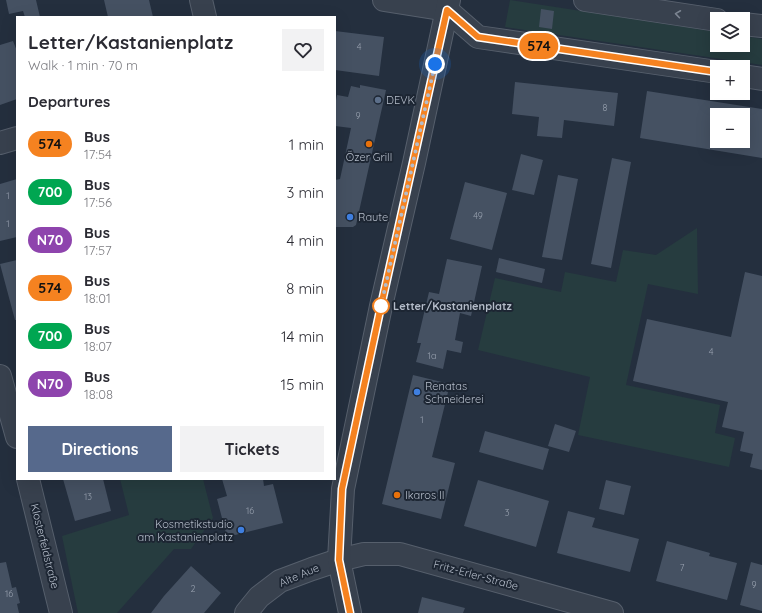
<!DOCTYPE html>
<meta charset="utf-8">
<style>
body{margin:0;font-family:Quicksand,sans-serif;background:#f2f2f3;color:#2b2b33;height:100vh;display:flex;flex-direction:column;font-size:15px;white-space:nowrap}
*{box-sizing:border-box;margin:0}
p{font-size:13px;color:#7c7c81}
.icon{flex:none;width:22px;height:22px;fill:none;stroke:currentColor;stroke-width:2;stroke-linecap:round;stroke-linejoin:round}
.map{position:relative;flex:1;overflow:hidden}
.sheet{position:absolute;left:16px;top:16px;width:320px;height:464px;display:flex;flex-direction:column;background:#fff;border-radius:0px;box-shadow:0 4px 16px #0002}
.sheet>*{flex:none}
.badge{padding:0 8px;border-radius:13px;font-size:14px;line-height:26px}
.fabs{position:absolute;left:710px;top:12px;display:grid;gap:8px}
.fabs a{display:grid;place-items:center;width:40px;height:40px;border-radius:0px;background:#fff;box-shadow:0 4px 16px #0002;font-size:20px}
.you{position:absolute;width:20px;height:20px;margin:-10px;border:3px solid #fff;border-radius:50%;background:#1a73e8;box-shadow:0 0 0 6px #1a73e833}
.map>.badge{position:absolute;translate:-50% -50%;box-shadow:0 0 0 2px #fff}
h2{padding:0 12px;font-size:15px;line-height:36px}
.round{display:grid;place-items:center;flex:none;width:42px;height:42px;border-radius:0px;background:#f2f2f3}
.headline{display:flex;align-items:center;justify-content:space-between;height:68px;padding:0 12px}
h1{font-size:19px;font-weight:700;line-height:30px}
.action{display:flex;gap:8px;margin-top:auto;padding:8px 12px}
.action a{flex:1;height:46px;border-radius:0px;background:#56698c;color:#fff;font-size:16px;font-weight:700;line-height:46px;text-align:center}
.action a+a{background:#f2f2f3;color:#2b2b33}
ul{padding:0;list-style:none}
li{display:flex;align-items:center;gap:12px;height:48px;padding:0 12px}
li div{flex:1}
li b{display:block;font-size:15px}
li em{font-style:normal}
li .badge{min-width:44px;font-weight:700;text-align:center}
.map>svg:first-child{display:block}
.green{fill:#263c3f}
.building{fill:#455162;fill-rule:evenodd}
.lines{fill:none;stroke-linecap:round;stroke-linejoin:round}
.minor-casing{stroke:#565f6c;stroke-width:24}
.tertiary-casing{stroke:#565f6c;stroke-width:24}
.minor{stroke:#38414e;stroke-width:22}
.tertiary{stroke:#38414e;stroke-width:22}
.oneway{stroke:#7c8592}
.line-casing{stroke:#fff;stroke-width:9}
.line{stroke:#f58220;stroke-width:6}
.walk{stroke:#b4bcc9;stroke-width:4;stroke-dasharray:0 7.2}
.service-dot{fill:#5c6f8a;stroke:#1d2633;stroke-width:1.5}
.food-dot{fill:#e8710a;stroke:#1d2633;stroke-width:1.5}
.shop-dot{fill:#3f7fe0;stroke:#1d2633;stroke-width:1.5}
.stop-dot{fill:#fff;stroke:#f58220;stroke-width:2}
.labels{text-anchor:middle;stroke-width:4;stroke-linejoin:round;paint-order:stroke}
.number-label{font-size:9px;fill:#98a1af}
.poi-label{font-size:11px;fill:#b4bcc9;stroke:#1d2633;text-anchor:start}
.stop-label{font-size:11px;font-weight:bold;fill:#b4bcc9;stroke:#1d2633;text-anchor:start}
.street-label{font-size:11px;fill:#b4bcc9;stroke:#1d2633}
</style>
<div class="map">
<svg width="762" height="613" viewBox="0 0 762 613">
<rect width="100%" height="100%" fill="#242f3e"/>
<path class="green" d="M 510,0 L 717,32 L 717,45 L 743,45 L 743,36 L 762,39 L 762,65 L 505,27 Z
M 697,228 L 698,294 L 648,284 L 626,385 L 720,405 L 715,433 L 735,438 L 729,467 L 578,435 L 590,377 L 478,350 L 495,278 L 561,292 L 565,272 L 616,282 L 623,250 L 656,255 Z
M 120,479 L 203,479 L 213,518 L 191,549 L 174,549 L 117,613 L 78,613 L 62,536 L 129,515 Z"/>
<path class="building" d="M 6,0 L 36,0 L 40,17 L 25,17 L 23,11 L 9,14 Z
M 104,0 L 149,0 L 153,17 L 108,17 Z
M 541,9 L 554,11 L 552,29 L 539,27 Z
M 335,31 L 384,37 L 379,76 L 335,70 Z
M 13,41 L 17,51 L 17,99 L 0,105 L 0,45 Z
M 515,82 L 618,93 L 614,126 L 564,120 L 562,138 L 537,136 L 539,117 L 512,114 Z
M 360,85 L 386,90 L 356,225 L 353,227 L 335,227 L 335,180 L 340,179 L 351,128 L 335,126 L 335,106 L 337,95 L 348,97 L 351,86 L 360,88 Z
M 647,91 L 762,109 L 762,158 L 640,138 ZM 717,115 L 743,115 L 743,141 L 717,141 Z
M 521,154 L 543,160 L 534,195 L 512,190 Z
M 612,158 L 631,162 L 611,268 L 591,264 Z
M 558,175 L 578,179 L 562,260 L 542,257 Z
M 17,179 L 17,237 L 0,241 L 0,184 Z
M 465,182 L 507,193 L 492,250 L 450,239 Z
M 499,258 L 545,269 L 542,283 L 496,272 Z
M 447,259 L 482,266 L 471,316 L 460,313 L 455,340 L 463,342 L 461,353 L 447,350 L 443,369 L 416,362 L 421,343 L 417,343 L 429,292 L 439,294 Z
M 17,260 L 17,320 L 15,320 L 0,264 Z
M 745,272 L 762,276 L 762,470 L 750,467 L 753,454 L 740,451 L 744,432 L 722,427 L 728,402 L 633,381 L 647,319 L 731,337 Z
M 413,375 L 450,384 L 432,457 L 455,463 L 441,519 L 382,504 Z
M 555,424 L 576,431 L 569,452 L 548,446 Z
M 485,431 L 549,449 L 543,470 L 479,452 Z
M 63,479 L 103,479 L 111,511 L 75,521 Z
M 222,479 L 263,479 L 264,486 L 273,484 L 283,523 L 227,537 L 217,499 L 227,496 Z
M 478,480 L 549,501 L 536,547 L 464,526 Z
M 606,480 L 631,486 L 624,515 L 599,509 Z
M 568,511 L 595,518 L 592,527 L 639,539 L 630,572 L 557,553 Z
M 667,541 L 710,553 L 709,556 L 737,563 L 727,600 L 656,581 Z
M 6,562 L 12,588 L 16,587 L 20,603 L 17,604 L 19,613 L 0,613 L 0,563 Z
M 751,562 L 762,565 L 762,611 L 740,605 Z
M 191,566 L 221,593 L 204,613 L 151,613 L 164,596 Z
M 422,597 L 465,608 L 463,613 L 418,613 Z"/>
<g class="lines">
<defs>
<path id="minor" d="M 201,0 L 205,17
M 384,0 L 447,10 L 478,37 L 717,72
M 585,0 L 717,20
M 743,24 L 762,26
M 743,76 L 762,79
M 0,143 L 17,138
M 0,376 L 17,437
M 28,479 L 61,613
M 246,613 L 259,597 L 280,581 L 312,569 L 339,560 L 364,554 L 400,554 L 612,613"/>
<path id="tertiary" d="M 350,613 L 339,560 L 343,489 L 381,306 L 414,163 L 449,0"/>
</defs>
<use href="#minor" class="minor-casing"/>
<use href="#tertiary" class="tertiary-casing"/>
<use href="#minor" class="minor"/>
<use href="#tertiary" class="tertiary"/>
</g>
<defs><path id="oneway-chevron" d="M-2-3.5L2.5 0L-2 3.5" fill="none" stroke-width="1.6" stroke-linecap="round" stroke-linejoin="round"/></defs>
<use class="oneway" href="#oneway-chevron" transform="translate(678 14) rotate(-172)"/>
<g class="lines">
<defs>
<path id="line" d="M 350,613 L 339,560 L 342,489 L 381,306 L 447,10 L 478,37 L 717,72"/>
</defs>
<use href="#line" class="line-casing"/>
<use href="#line" class="line"/>
<path class="walk" d="M 381,306 L 435,64"/>
</g>
<circle class="service-dot" cx="378" cy="100" r="4"/>
<g class="food-dot">
<circle cx="369" cy="144" r="4"/>
<circle cx="397" cy="495" r="4"/>
</g>
<g class="shop-dot">
<circle cx="350" cy="217" r="4"/>
<circle cx="417" cy="392" r="4"/>
<circle cx="241" cy="530" r="4"/>
</g>
<circle class="stop-dot" cx="381" cy="306" r="8"/>
<g class="labels">
<g class="number-label">
<text x="359" y="50">4</text>
<text x="605" y="111">8</text>
<text x="358" y="119">9</text>
<text x="8" y="199">1</text>
<text x="478" y="219">49</text>
<text x="8" y="227">1</text>
<text x="711" y="355">4</text>
<text x="432" y="359">1a</text>
<text x="422" y="423">1</text>
<text x="88" y="500">13</text>
<text x="250" y="514">16</text>
<text x="507" y="516">3</text>
<text x="682" y="571">7</text>
<text x="754" y="588">9</text>
<text x="193" y="592">2</text>
<text x="9" y="597">16</text>
</g>
<g class="poi-label">
<text x="386" y="104">DEVK</text>
<text x="369" y="161" text-anchor="middle">Özer Grill</text>
<text x="358" y="221">Raute</text>
<text x="425" y="390">Renatas<tspan x="425" dy="13">Schneiderei</tspan></text>
<text x="405" y="499">Ikaros II</text>
<text x="233" y="528" text-anchor="end">Kosmetikstudio<tspan x="233" dy="13">am Kastanienplatz</tspan></text>
</g>
<g class="stop-label">
<text x="393" y="310">Letter/Kastanienplatz</text>
</g>
<g class="street-label">
<text transform="translate(45 546) rotate(76)" y="4">Klosterfeldstraße</text>
<text transform="translate(299 575) rotate(-23)" y="4">Alte Aue</text>
<text transform="translate(476 575) rotate(15)" y="4">Fritz-Erler-Straße</text>
</g>
</g>
</svg>
<div class="fabs">
<a><svg class="icon" aria-label="layers" viewBox="0 0 24 24"><path d="M12 4l9 5-9 5-9-5zM3 14l9 5 9-5"/></svg></a>
<a>+</a>
<a>−</a>
</div>
<div class="you" style="left:435px;top:64px"></div>
<b class="badge" style="left:539px;top:46px;background:#f58220;color:#111">574</b>
<section class="sheet">
<div class="headline"><div><h1>Letter/Kastanienplatz</h1><p>Walk · 1 min · 70 m</p></div><a class="round"><svg class="icon" aria-label="heart" viewBox="0 0 24 24"><path d="M12 20l-8-8c-3-5 5-10 8-4 3-6 11-1 8 4z"/></svg></a></div>
<h2>Departures</h2>
<ul>
<li><span class="badge" style="background:#f58220;color:#111">574</span><div><b>Bus</b><p>17:54</p></div><em>1 min</em></li>
<li><span class="badge" style="background:#00a651;color:#fff">700</span><div><b>Bus</b><p>17:56</p></div><em>3 min</em></li>
<li><span class="badge" style="background:#8e44ad;color:#fff">N70</span><div><b>Bus</b><p>17:57</p></div><em>4 min</em></li>
<li><span class="badge" style="background:#f58220;color:#111">574</span><div><b>Bus</b><p>18:01</p></div><em>8 min</em></li>
<li><span class="badge" style="background:#00a651;color:#fff">700</span><div><b>Bus</b><p>18:07</p></div><em>14 min</em></li>
<li><span class="badge" style="background:#8e44ad;color:#fff">N70</span><div><b>Bus</b><p>18:08</p></div><em>15 min</em></li>
</ul>
<div class="action"><a>Directions</a><a>Tickets</a></div>
</section>
</div>
